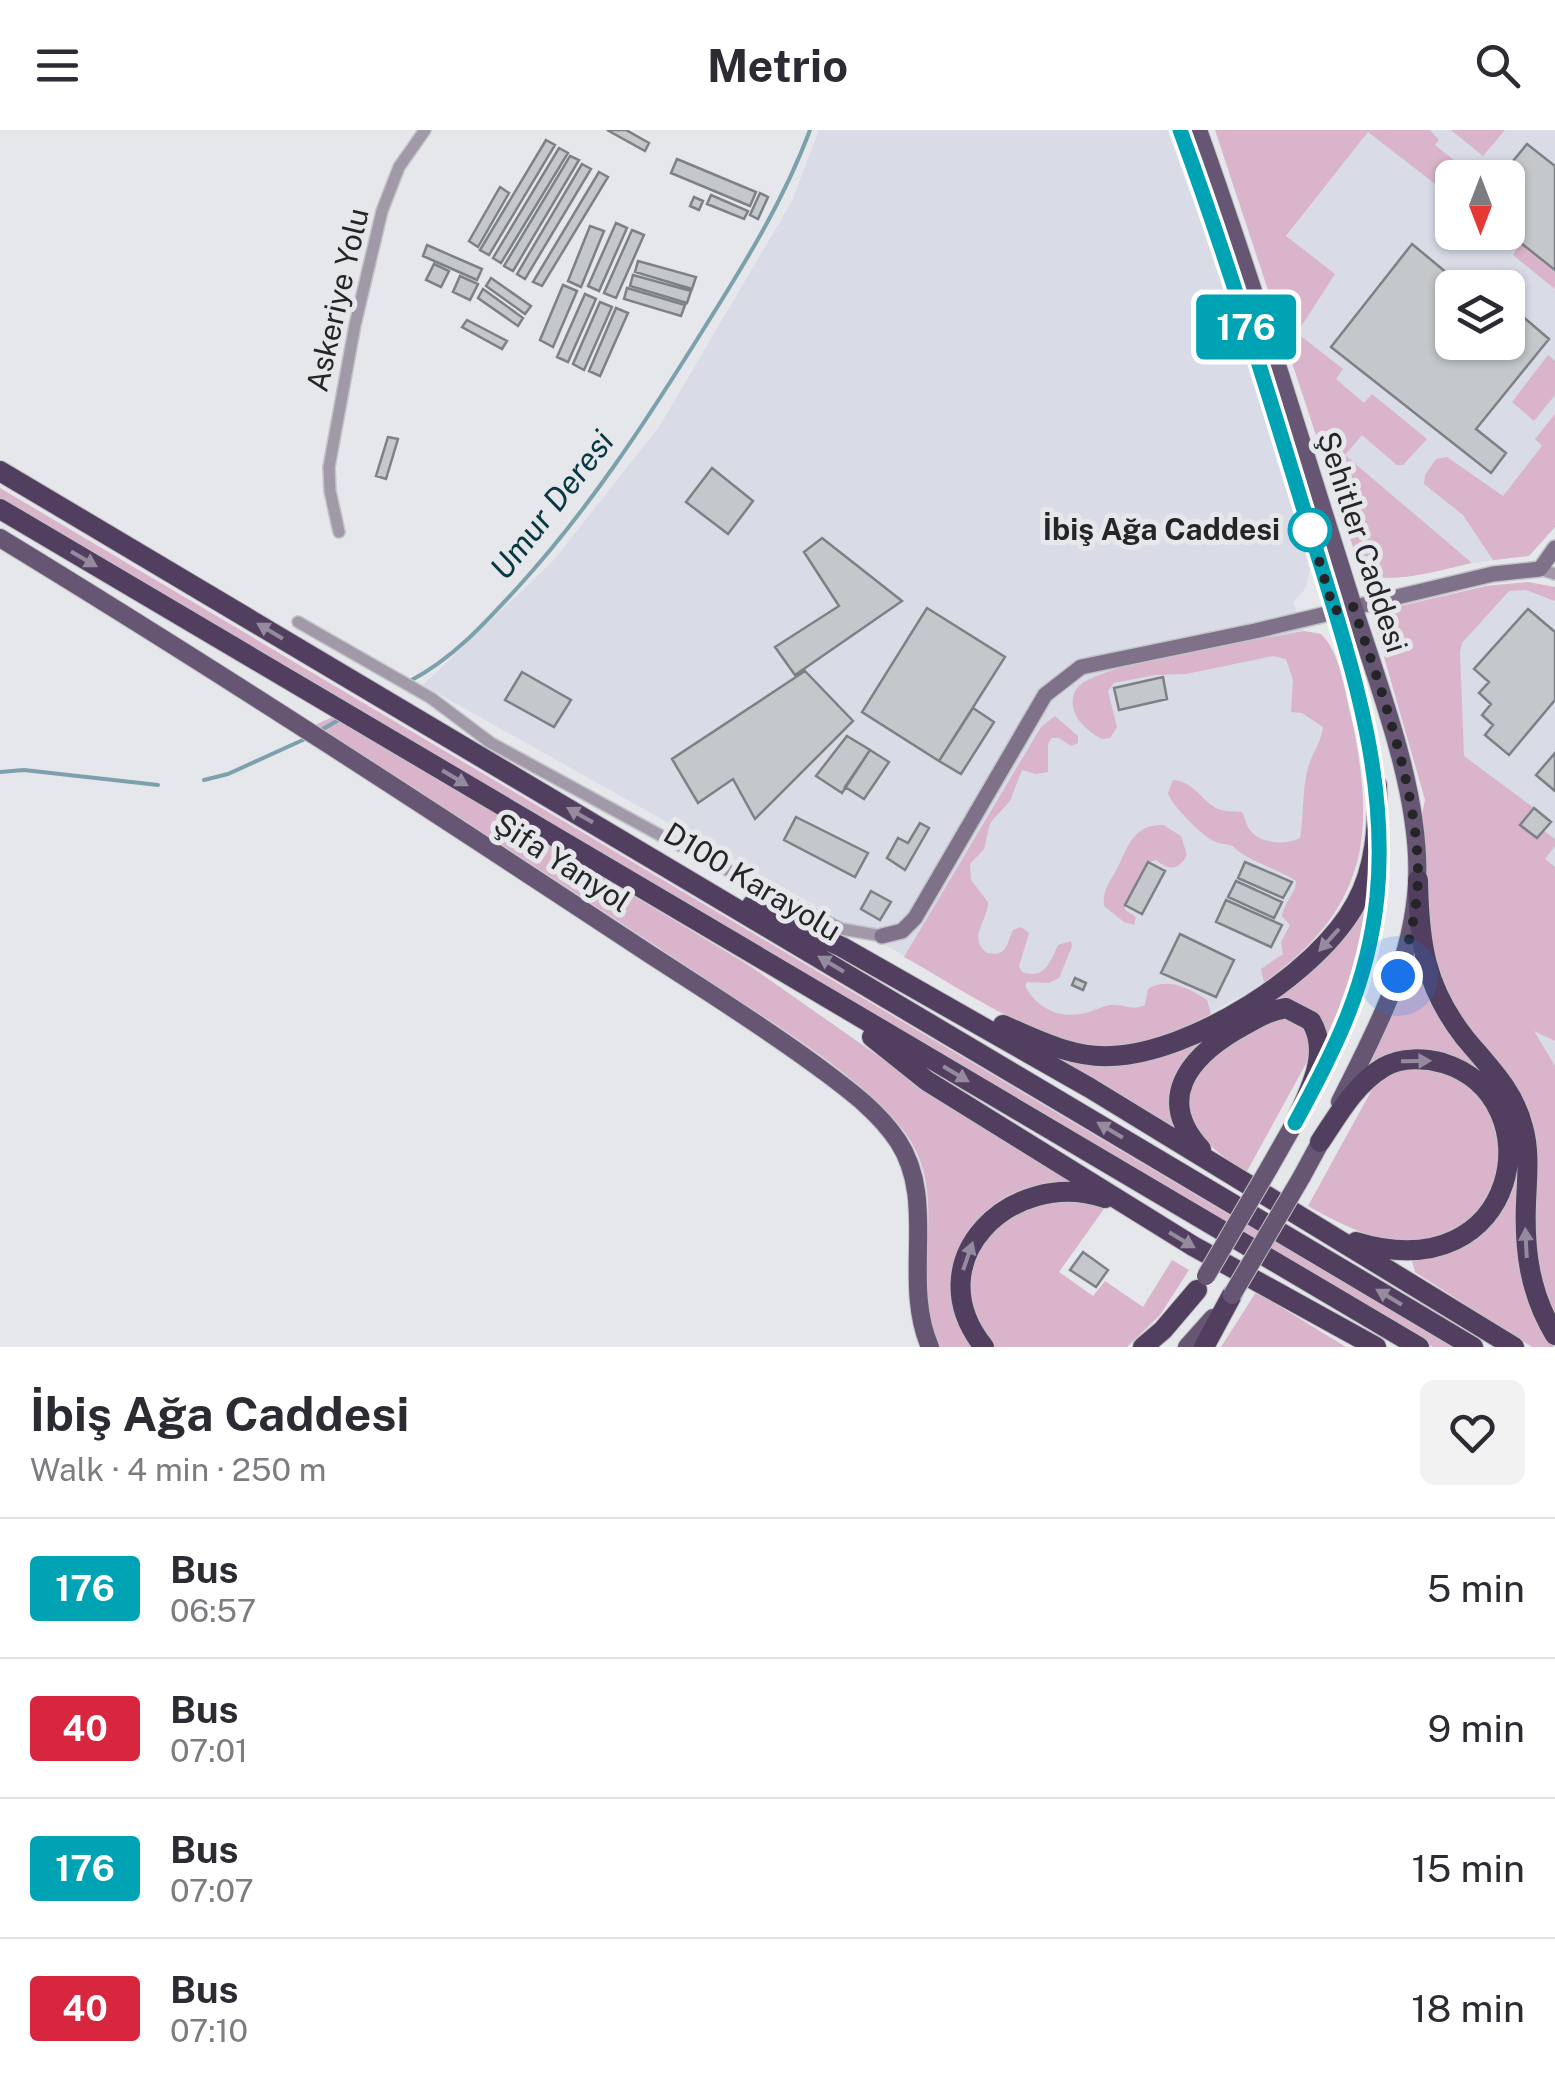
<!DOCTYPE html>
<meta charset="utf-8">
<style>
body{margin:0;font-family:"Public Sans",sans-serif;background:#f2f2f3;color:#2b2b33;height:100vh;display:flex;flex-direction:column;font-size:38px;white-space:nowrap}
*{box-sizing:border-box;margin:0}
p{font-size:32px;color:#7c7c81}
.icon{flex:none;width:55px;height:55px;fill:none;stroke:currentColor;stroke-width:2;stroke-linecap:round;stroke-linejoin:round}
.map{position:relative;height:1217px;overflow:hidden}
.panel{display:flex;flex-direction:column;background:#fff;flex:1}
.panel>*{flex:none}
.badge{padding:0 20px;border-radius:8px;font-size:35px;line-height:65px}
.needle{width:65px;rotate:180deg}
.controls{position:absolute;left:1435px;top:30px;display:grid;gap:20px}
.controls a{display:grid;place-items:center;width:90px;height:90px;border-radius:15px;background:#fff;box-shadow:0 2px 8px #0004;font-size:50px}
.you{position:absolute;width:50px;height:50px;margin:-25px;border:8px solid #fff;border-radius:50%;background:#1a73e8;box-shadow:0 0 0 15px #1a73e833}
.map>.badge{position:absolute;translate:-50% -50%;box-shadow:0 0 0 5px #fff}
.round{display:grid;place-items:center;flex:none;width:105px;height:105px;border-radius:15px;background:#f2f2f3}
.overview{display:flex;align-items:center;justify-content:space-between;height:170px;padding:0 30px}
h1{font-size:48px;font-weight:700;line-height:75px}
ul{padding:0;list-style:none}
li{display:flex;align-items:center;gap:30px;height:140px;padding:0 30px;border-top:2px solid #e1e1e2}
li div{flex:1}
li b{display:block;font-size:38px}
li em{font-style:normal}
li .badge{min-width:110px;font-weight:700;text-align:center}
header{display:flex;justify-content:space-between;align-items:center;height:130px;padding:0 30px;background:#fff;font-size:45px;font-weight:700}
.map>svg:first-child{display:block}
.built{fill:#d9dbe7;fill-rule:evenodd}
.green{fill:#d9b4cb}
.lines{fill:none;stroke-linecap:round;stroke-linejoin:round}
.stream{stroke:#7ca0ac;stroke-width:4}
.building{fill:#c4c8cb;stroke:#7e8184;stroke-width:2.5}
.street-casing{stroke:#c3c4c8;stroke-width:14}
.secondary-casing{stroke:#c3c4c8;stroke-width:18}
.primary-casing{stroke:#c3c4c8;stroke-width:20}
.highway-casing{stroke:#c3c4c8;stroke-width:22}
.street{stroke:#a198a8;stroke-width:11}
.secondary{stroke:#7e7189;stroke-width:15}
.primary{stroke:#665673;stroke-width:18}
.highway{stroke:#523f60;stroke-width:20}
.primary-bridge-casing{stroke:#c3c4c8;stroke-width:20;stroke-linecap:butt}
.primary-bridge{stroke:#665673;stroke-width:18}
.oneway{fill:#958b9f}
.line-casing{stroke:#fff;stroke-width:22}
.line{stroke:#00a3b4;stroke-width:15}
.walk{stroke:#252527;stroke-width:10;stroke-dasharray:0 18}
.stop-dot{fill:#fff;stroke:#00a3b4;stroke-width:5}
.labels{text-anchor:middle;stroke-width:10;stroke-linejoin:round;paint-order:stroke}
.street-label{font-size:30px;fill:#252527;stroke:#e6e7eb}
.stop-label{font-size:30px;font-weight:bold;fill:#252527;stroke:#e6e7eb;text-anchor:end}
.water-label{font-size:32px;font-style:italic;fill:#063742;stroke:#e6e7eb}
</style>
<header><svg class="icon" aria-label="menu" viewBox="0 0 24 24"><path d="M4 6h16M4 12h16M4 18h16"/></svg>Metrio<svg class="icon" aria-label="search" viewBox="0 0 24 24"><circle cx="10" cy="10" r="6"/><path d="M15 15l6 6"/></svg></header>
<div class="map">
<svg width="1555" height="1217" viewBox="0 0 1555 1217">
<rect width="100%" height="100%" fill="#e6e7eb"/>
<path class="built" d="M 819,0 L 1167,0 L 1206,106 L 1294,377 L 1310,439 L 1306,458 L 1293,472 L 1304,501 L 1321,504 L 1333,520 L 1355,603 L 1363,664 L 1360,726 L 1343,769 L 1327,794 L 1290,832 L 1257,857 L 1181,899 L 1033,898 L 423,555 L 553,431 L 659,297 L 792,71 Z
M 1430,0 L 1555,0 L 1555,397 L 1529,426 L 1472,433 L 1333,315 L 1289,214 L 1286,107 L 1368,2 L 1438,10 ZM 1452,48 L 1508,48 L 1508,102 L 1452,102 ZM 1452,158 L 1508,158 L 1508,212 L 1452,212 Z
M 1528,452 L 1555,457 L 1555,936 L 1533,900 L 1388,479 L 1486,456 Z"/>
<path class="green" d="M 1215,0 L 1430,0 L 1439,10 L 1435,15 L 1475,47 L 1452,48 L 1452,67 L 1368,2 L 1286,106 L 1335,144 L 1297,203 L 1343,239 L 1336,249 L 1364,273 L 1372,264 L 1427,309 L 1403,335 L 1397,335 L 1362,305 L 1345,325 L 1472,433 C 1448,438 1381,459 1363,440 C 1360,436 1358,431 1356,426 Z
M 1451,0 L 1505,0 L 1483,26 Z
M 1521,114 L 1555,140 L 1555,159 L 1513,125 Z
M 1548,225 L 1555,231 L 1555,265 L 1534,291 L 1512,272 Z
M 1555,284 L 1555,397 L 1529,426 L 1493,430 L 1463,385 L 1424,354 L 1425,345 L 1436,329 L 1447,327 L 1503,366 L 1542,316 L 1535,309 Z
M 0,358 L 1453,1217 L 1433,1217 L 0,369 Z
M 1528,452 L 1555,457 L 1555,471 L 1526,460 L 1509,461 L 1462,513 L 1460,522 L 1464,626 L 1534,678 L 1521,694 L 1537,708 L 1544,701 L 1555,709 L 1555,716 L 1545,729 L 1555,737 L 1555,911 L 1534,901 L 1555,936 L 1555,1191 L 1544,1166 L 1533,1116 L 1536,1044 L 1473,909 L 1440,854 L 1427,794 L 1426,734 L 1421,689 L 1425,670 L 1374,492 L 1378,483 L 1388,479 L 1486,456 Z
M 1304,501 L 1321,504 C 1340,523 1344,557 1350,582 C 1377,701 1369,778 1264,852 L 1261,839 L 1283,824 L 1281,812 L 1290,795 L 1282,786 C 1284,772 1296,764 1296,751 C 1279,739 1246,731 1233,716 C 1227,714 1221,714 1216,712 C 1204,708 1171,675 1168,663 L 1173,650 C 1194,652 1199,668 1216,678 C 1223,682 1234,681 1242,682 C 1245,687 1245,692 1248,697 C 1257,714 1286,716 1300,708 C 1304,686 1302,664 1307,642 C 1310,626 1322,612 1323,597 L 1302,583 L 1291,582 L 1293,550 L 1286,529 L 1273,526 L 1186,544 L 1155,545 L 1114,553 L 1108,561 L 1117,597 L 1110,608 L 1102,609 C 1092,604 1079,594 1075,583 C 1071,574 1072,562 1080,555 C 1110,531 1259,510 1304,501 Z
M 335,586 L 750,836 L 951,977 L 1085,1055 C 1044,1047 999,1060 974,1096 C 971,1101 964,1110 963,1116 C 960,1133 972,1196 974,1217 L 940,1217 C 908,1154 947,1080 914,1017 C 883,957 761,886 703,847 C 574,762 445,677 315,595 Z
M 1055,586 L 1078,606 L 1078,613 L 1071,616 L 1059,608 L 1052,608 L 1048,614 L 1048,642 L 1036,644 L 1022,640 L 1010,671 L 990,693 L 984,719 L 970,734 L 971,750 L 988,772 C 988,791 967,807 987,823 C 1007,827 1006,815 1013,800 L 1021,797 L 1029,803 L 1019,836 L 1022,842 C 1045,850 1050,832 1058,815 L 1071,811 L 1072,816 L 1059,848 L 1049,853 L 1027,852 L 1025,856 C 1039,881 1063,891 1092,881 C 1099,879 1107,874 1114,875 C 1127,875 1132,881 1145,875 L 1148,859 C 1167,847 1189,858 1207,870 L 1211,884 C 1183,898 1155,913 1124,917 C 1054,925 964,860 904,827 L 1041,597 Z
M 1163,695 L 1181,706 L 1187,725 C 1179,740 1169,741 1156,730 L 1148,732 L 1125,775 L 1125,780 L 1136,787 L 1134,795 L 1124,792 L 1104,776 C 1102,759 1111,751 1118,737 C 1128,715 1135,694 1163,695 Z
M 1369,764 L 1352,849 L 1328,915 L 1320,890 L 1300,875 L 1204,911 L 1187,929 L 1184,1006 L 1037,920 L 1083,932 L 1228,893 Z
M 1415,830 L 1434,877 L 1495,956 L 1515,995 L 1539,1191 L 1554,1217 L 1532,1217 L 1415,1142 L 1412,1131 C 1472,1120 1516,1094 1516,1026 L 1462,934 L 1363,945 Z
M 1287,887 L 1303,893 L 1310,911 L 1307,932 L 1246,1043 C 1208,1017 1168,986 1200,937 C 1206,927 1222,920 1232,914 C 1250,902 1265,891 1287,887 Z
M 1416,937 C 1435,940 1458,944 1472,959 C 1485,971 1493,990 1496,1006 C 1507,1065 1477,1106 1416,1111 C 1378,1114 1340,1094 1308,1076 L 1375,954 L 1392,942 Z
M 1051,1068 L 1106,1076 L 1059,1142 L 1093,1166 L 1105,1151 L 1143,1177 L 1172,1130 L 1189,1140 L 1160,1185 L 1127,1217 L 992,1217 L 970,1171 L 971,1134 L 994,1095 Z
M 1256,1162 L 1346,1217 L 1221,1217 Z"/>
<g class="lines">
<path class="stream" d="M 410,551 C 454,528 486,492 519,456 C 588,380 643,296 698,208 C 740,141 782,75 810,0
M 318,602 L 340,589
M 0,642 L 24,640 L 158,655
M 204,650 L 228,644 L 305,609"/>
</g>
<path class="building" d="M 607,0 L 626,0 L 649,13 L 645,21 Z
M 546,10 L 555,15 L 489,125 L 480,120 Z
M 1527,14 L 1555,36 L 1555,140 L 1507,102 L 1508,48 L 1499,48 Z
M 559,18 L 568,23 L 501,133 L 493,128 Z
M 570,26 L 579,30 L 513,141 L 504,136 Z
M 677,29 L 756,62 L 750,76 L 671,43 Z
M 582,34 L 591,39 L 525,149 L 517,144 Z
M 599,42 L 608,47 L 542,156 L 533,152 Z
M 500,57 L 509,63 L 478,117 L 469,111 Z
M 760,63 L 768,67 L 758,89 L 750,85 Z
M 711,65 L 748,81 L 744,89 L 707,74 Z
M 694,67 L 703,71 L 699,80 L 690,76 Z
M 616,93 L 627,98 L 599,161 L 588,156 Z
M 590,96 L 604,101 L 581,157 L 568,151 Z
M 632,100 L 644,105 L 616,168 L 604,163 Z
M 1412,114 L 1465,158 L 1452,158 L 1452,212 L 1508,212 L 1508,174 L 1549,209 L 1476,299 L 1506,323 L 1491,343 L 1331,217 Z
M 427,115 L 482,139 L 477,150 L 423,126 Z
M 638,131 L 696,147 L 692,159 L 635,142 Z
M 434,134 L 449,141 L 441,157 L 426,150 Z
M 633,145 L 691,161 L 687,173 L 630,156 Z
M 460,146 L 478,154 L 470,170 L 453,162 Z
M 491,148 L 531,176 L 525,184 L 486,156 Z
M 563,155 L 577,161 L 553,217 L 540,210 Z
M 627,158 L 685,175 L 681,186 L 624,169 Z
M 483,159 L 523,188 L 518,196 L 478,168 Z
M 585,164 L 596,169 L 568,232 L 557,227 Z
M 600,172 L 612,177 L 584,240 L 573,234 Z
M 616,178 L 628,183 L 600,246 L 589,241 Z
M 467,190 L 507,211 L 502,219 L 462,197 Z
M 388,307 L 398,309 L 386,349 L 376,346 Z
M 712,338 L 753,371 L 728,404 L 686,372 Z
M 822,408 L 902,471 L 795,545 L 775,517 L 839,476 L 804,422 Z
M 927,478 L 1005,527 L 939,631 L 862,582 Z
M 1528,479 L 1555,502 L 1555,570 L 1509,625 L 1485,605 L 1493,595 L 1482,585 L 1491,574 L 1479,563 L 1489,552 L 1474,539 Z
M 805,541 L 853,591 L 755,689 L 733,649 L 698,673 L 672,629 Z
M 522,542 L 571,570 L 554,597 L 505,570 Z
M 1163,547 L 1167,569 L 1119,580 L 1114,558 Z
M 973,578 L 994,592 L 961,644 L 939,631 Z
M 847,606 L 870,620 L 842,663 L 816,646 Z
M 870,620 L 889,632 L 864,669 L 845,657 Z
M 1555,623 L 1555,661 L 1536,645 Z
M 1534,678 L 1551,692 L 1537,708 L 1520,695 Z
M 796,687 L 868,723 L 855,747 L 784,710 Z
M 920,693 L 929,698 L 905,740 L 887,728 L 898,708 L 908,713 Z
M 1148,732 L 1165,741 L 1142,784 L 1125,775 Z
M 1245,732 L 1292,752 L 1283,768 L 1238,748 Z
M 1236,751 L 1282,772 L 1274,788 L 1228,767 Z
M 871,761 L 891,772 L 880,790 L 861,779 Z
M 1226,770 L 1282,795 L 1271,817 L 1216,792 Z
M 1180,804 L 1234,830 L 1216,867 L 1161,843 Z
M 1075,848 L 1086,853 L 1083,860 L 1072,855 Z
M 1083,1122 L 1108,1140 L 1096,1157 L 1070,1140 Z"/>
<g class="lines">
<defs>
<path id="street" d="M 339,402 L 330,361 L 329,337 L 355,195 L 382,81 L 399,37 L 425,0
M 1540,439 L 1555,444
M 298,492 L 431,568 L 491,613 L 669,710 L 842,799 L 882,806"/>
<path id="secondary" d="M 882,806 L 902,801 L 915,788 L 1045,565 L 1081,537 L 1255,501 L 1493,444 L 1540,439 L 1555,418"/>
<path id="primary" d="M 1179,0 C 1227,128 1268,259 1307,390 C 1335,482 1367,574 1378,670
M 1198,0 C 1253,154 1301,311 1350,467 C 1377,551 1422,665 1417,753 C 1413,833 1375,902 1340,972
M 0,408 C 220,542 436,683 651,825 C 708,862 766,898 821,939 C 849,960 878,981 898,1011 C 938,1072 901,1150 930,1217
M 1317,953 C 1357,880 1378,804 1380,721
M 1269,1038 L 1302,980
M 1301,1048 L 1327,1000
M 1187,1217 L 1213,1188"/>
<path id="highway" d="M 0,341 L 1473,1217
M 0,379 L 1419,1217
M 1418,750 C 1419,813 1425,857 1465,908 C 1488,936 1514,960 1523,997 C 1530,1021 1527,1048 1526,1073 C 1524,1121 1530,1164 1555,1205
M 752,775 L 842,817 L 1090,958 L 1514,1217
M 1003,895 C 1038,910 1072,928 1111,926 C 1192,923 1318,844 1356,773 C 1376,737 1378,695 1377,655
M 872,907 L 927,951 L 1193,1116 L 1376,1217
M 1320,1012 C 1338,985 1355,954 1384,937 C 1402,927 1425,928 1443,933 C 1555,967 1521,1162 1356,1112
M 1201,1019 C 1155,969 1189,928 1236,900 C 1252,891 1267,881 1286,878 L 1311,891 C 1331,924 1309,961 1295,993
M 984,1217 C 915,1131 1011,1037 1105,1068
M 1143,1217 L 1163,1200 L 1197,1160
M 1204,1217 L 1232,1165"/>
</defs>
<use href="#street" class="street-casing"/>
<use href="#secondary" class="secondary-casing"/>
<use href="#primary" class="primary-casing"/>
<use href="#highway" class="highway-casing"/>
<use href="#street" class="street"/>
<use href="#secondary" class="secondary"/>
<use href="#primary" class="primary"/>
<use href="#highway" class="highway"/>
<defs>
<path id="primary-bridge" d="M 1206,1146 L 1269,1038
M 1232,1165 L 1301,1048"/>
</defs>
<use href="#primary-bridge" class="primary-bridge-casing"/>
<use href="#primary-bridge" class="primary-bridge"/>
</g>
<defs><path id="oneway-solid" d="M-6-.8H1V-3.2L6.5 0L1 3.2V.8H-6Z" transform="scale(2.5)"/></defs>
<g class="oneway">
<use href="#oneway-solid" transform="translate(84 429) rotate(30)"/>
<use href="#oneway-solid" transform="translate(270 501) rotate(-149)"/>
<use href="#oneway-solid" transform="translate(455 648) rotate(31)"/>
<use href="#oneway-solid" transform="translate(580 685) rotate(-150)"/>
<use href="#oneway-solid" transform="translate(1329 810) rotate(132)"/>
<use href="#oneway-solid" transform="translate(831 834) rotate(-149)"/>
<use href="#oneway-solid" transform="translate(1416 931) rotate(-1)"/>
<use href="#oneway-solid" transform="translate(956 944) rotate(31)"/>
<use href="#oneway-solid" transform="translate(1110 1000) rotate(-149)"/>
<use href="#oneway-solid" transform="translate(1182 1110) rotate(31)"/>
<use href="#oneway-solid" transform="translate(1526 1113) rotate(-93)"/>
<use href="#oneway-solid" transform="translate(968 1126) rotate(-71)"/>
<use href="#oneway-solid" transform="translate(1389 1167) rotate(-149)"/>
</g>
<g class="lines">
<defs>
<path id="line" d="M 1180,0 C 1227,128 1267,259 1307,390 C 1344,513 1390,636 1377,767 C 1368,854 1336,918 1295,993"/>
</defs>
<use href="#line" class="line-casing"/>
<use href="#line" class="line"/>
<path class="walk" d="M 1310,400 L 1307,390 L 1334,481 L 1353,476 C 1380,556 1419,664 1418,748 C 1417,782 1409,815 1398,846"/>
</g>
<circle class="stop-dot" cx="1310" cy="400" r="20"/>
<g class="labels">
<g class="street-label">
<text transform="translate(338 170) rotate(-77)" y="10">Askeriye Yolu</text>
<text transform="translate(1362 412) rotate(72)" y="10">Şehitler Caddesi</text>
<text transform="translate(562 733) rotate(33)" y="10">Şifa Yanyol</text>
<text transform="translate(752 752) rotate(31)" y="10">D100 Karayolu</text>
</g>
<g class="stop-label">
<text x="1280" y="410">İbiş Ağa Caddesi</text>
</g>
<g class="water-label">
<text transform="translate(552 375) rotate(-52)" y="11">Umur Deresi</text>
</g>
</g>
</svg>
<div class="controls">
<a><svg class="needle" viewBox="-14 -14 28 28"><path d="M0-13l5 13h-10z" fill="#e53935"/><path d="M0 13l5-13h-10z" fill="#7c7c81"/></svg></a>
<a><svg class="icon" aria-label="layers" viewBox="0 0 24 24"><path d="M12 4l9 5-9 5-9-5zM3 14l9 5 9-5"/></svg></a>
</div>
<div class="you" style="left:1398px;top:846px"></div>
<b class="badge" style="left:1246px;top:197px;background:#00a3b4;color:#fff">176</b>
</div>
<section class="panel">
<div class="overview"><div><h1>İbiş Ağa Caddesi</h1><p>Walk · 4 min · 250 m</p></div><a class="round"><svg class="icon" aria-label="heart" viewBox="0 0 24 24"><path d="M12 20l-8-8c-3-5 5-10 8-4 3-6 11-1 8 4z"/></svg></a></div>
<ul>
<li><span class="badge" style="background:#00a3b4;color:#fff">176</span><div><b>Bus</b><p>06:57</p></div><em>5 min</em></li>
<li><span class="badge" style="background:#d7263d;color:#fff">40</span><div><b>Bus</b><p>07:01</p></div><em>9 min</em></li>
<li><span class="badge" style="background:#00a3b4;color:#fff">176</span><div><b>Bus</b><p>07:07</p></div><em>15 min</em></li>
<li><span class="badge" style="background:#d7263d;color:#fff">40</span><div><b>Bus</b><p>07:10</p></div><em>18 min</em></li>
</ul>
</section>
